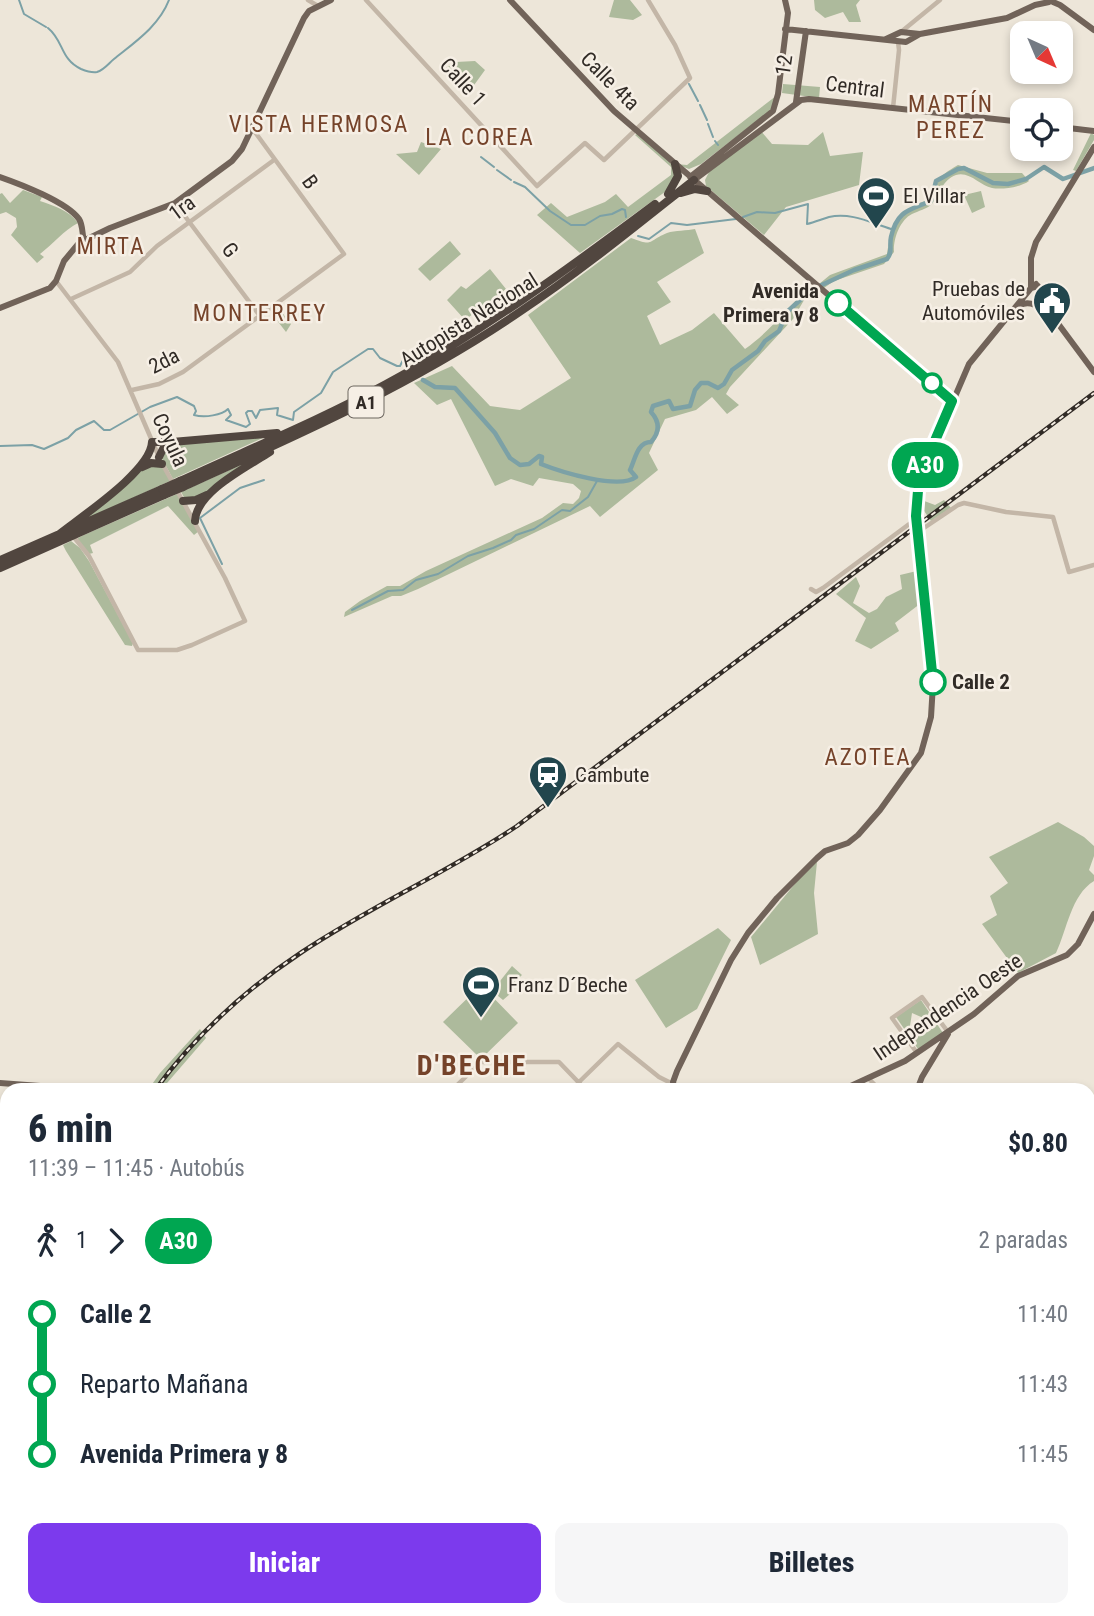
<!DOCTYPE html>
<html lang="es">
<meta charset="utf-8">
<style>
body{margin:0;font-family:"Roboto Condensed",sans-serif;background:#f6f6f7;color:#1f2937;height:100vh;display:flex;flex-direction:column;font-size:26px;white-space:nowrap}
*{box-sizing:border-box;margin:0}
p{font-size:23px;color:#747a83}
.icon{flex:none;width:38px;height:38px;fill:none;stroke:currentColor;stroke-width:2;stroke-linecap:round;stroke-linejoin:round}
.map{position:relative;flex:1;overflow:hidden}
.details{position:absolute;left:0px;top:1083px;width:1096px;height:534px;display:flex;flex-direction:column;background:#fff;border-radius:21px 21px 0 0;box-shadow:0 4px 10px #0003}
.details>*{flex:none}
.badge{padding:0 14px;border-radius:23px;font-size:24px;line-height:46px}
.needle{width:46px;rotate:136deg}
.tools{position:absolute;left:1010px;top:21px;display:grid;gap:14px}
.tools a{display:grid;place-items:center;width:63px;height:63px;border-radius:14px;background:#fff;box-shadow:0 4px 10px #0003;font-size:35px}
.map>.badge{position:absolute;translate:-50% -50%;box-shadow:0 0 0 4px #fff}
.legs{display:flex;align-items:center;gap:10px;height:77px;padding:0 28px;font-size:23px}
.legs p{margin-inline-start:auto}
.headline{display:flex;align-items:center;justify-content:space-between;height:119px;padding:0 28px}
h1{font-size:38px;font-weight:800;line-height:52px}
.button{display:flex;gap:14px;margin-top:auto;padding:14px 28px}
.button a{flex:1;height:80px;border-radius:14px;background:#7c3aed;color:#fff;font-size:28px;font-weight:800;line-height:80px;text-align:center}
.button a+a{background:#f6f6f7;color:#1f2937}
ul{padding:0 28px;list-style:none}
li{display:flex;align-items:center;gap:24px;height:70px;font-size:26px}
li i{display:grid;place-items:center;width:10px;height:100%;margin:0 9px;background:currentColor}
li i::after{content:'';width:18px;height:18px;margin:-9px;border:5px solid;border-radius:50%;background:#fff}
li p{margin-inline-start:auto}
li:first-child i{background:linear-gradient(#0000 50%,currentColor 0)}
li:last-child i{background:linear-gradient(currentColor 50%,#0000 0)}
.map>svg:first-child{display:block}
.green{fill:#adba9c;fill-rule:evenodd}
.lines{fill:none;stroke-linecap:round;stroke-linejoin:round}
.stream{stroke:#7ca1a6;stroke-width:2}
.river{stroke:#7ca1a6;stroke-width:4.5}
.minor{stroke:#c3b6a7;stroke-width:4.5}
.major{stroke:#716359;stroke-width:6}
.highway{stroke:#51463f;stroke-width:8}
.rail-casing{stroke:#312b26;stroke-width:4.5}
.rail{stroke:#f6efe5;stroke-width:2;stroke-dasharray:5;stroke-linecap:butt}
.highway-bridge{stroke:#51463f;stroke-width:8}
.line-1-casing{stroke:#fff;stroke-width:16}
.line-1{stroke:#00a651;stroke-width:10}
.stop-1-dot{fill:#fff;stroke:#00a651;stroke-width:3.5}
.labels{text-anchor:middle;stroke-width:5;stroke-linejoin:round;paint-order:stroke}
.shield{fill:#f6efe5;stroke:#6c665f;stroke-width:2}
.shield-label{font-size:19px;font-weight:bold;fill:#312b26}
.street-label{font-size:21px;fill:#312b26;stroke:#f6efe5}
.poi-label{font-size:21px;fill:#312b26;stroke:#f6efe5;text-anchor:start}
.stop-label{font-size:21px;font-weight:bold;fill:#312b26;stroke:#f6efe5;text-anchor:end}
.neighbourhood-label{font-size:23px;letter-spacing:2px;fill:#75432a;stroke:#f6efe5}
.district-label{font-size:28px;font-weight:bold;letter-spacing:2px;fill:#75432a;stroke:#f6efe5}
</style>
<div class="map">
<svg width="1094" height="1616" viewBox="0 0 1094 1616">
<rect width="100%" height="100%" fill="#ede6d9"/>
<path class="green" d="M 614,0 L 630,0 L 642,15 L 633,20 L 609,17 Z
M 814,0 L 860,0 L 856,5 L 861,22 L 849,22 L 843,12 L 825,18 L 815,10 Z
M 475,61 L 485,70 L 469,92 L 446,68 L 456,62 Z
M 783,84 L 820,87 L 819,98 L 782,93 Z
M 776,96 L 772,109 L 701,164 L 689,169 L 676,164 L 687,165 Z
M 761,131 L 772,144 L 808,145 L 823,132 L 830,156 L 863,152 L 859,185 L 786,207 L 764,235 L 706,186 L 705,180 L 709,172 Z
M 1091,133 L 1094,135 L 1094,140 L 1076,171 L 1073,170 Z
M 637,134 L 669,161 L 676,172 L 669,189 L 580,253 L 537,215 L 551,203 L 567,217 L 605,202 L 616,194 L 628,207 L 671,175 L 671,167 L 635,135 Z
M 421,142 L 441,149 L 419,175 L 396,154 L 417,152 Z
M 958,165 L 987,173 L 1022,173 L 1029,181 C 1021,187 1002,190 992,188 C 980,186 970,171 956,175 C 942,180 940,194 932,204 C 927,209 918,211 912,214 C 900,220 893,239 894,252 L 884,264 L 834,281 L 824,288 L 819,284 L 830,275 L 887,254 C 891,229 899,209 925,201 C 937,180 936,178 958,165 Z
M 23,190 L 42,197 L 40,201 C 54,206 69,210 78,223 C 64,230 53,244 40,254 L 44,257 L 37,263 L 11,235 L 17,227 L 16,218 L 6,212 L 0,214 L 0,194 L 2,193 L 10,203 Z
M 981,191 L 985,207 L 972,213 L 964,195 Z
M 695,229 L 704,253 L 657,282 L 671,302 L 647,316 L 660,345 L 692,330 L 714,313 L 745,349 C 771,331 790,304 814,283 L 793,319 L 730,387 L 726,394 L 739,405 L 727,414 L 712,397 L 696,410 L 665,419 L 649,453 L 658,470 L 600,517 L 590,506 L 418,589 L 401,596 L 392,596 L 344,617 L 345,612 L 360,601 L 387,586 L 400,586 L 426,571 L 542,518 L 563,503 L 573,504 L 579,498 L 581,491 L 573,484 L 539,478 L 533,486 L 511,479 L 495,486 L 451,399 L 437,405 L 414,383 L 452,366 L 490,406 L 520,410 L 571,378 L 528,315 L 631,238 C 655,247 647,241 667,233 C 675,230 687,231 695,229 Z
M 450,241 L 461,254 L 430,281 L 418,269 Z
M 490,269 L 506,289 L 465,320 L 447,300 L 461,286 L 466,289 Z
M 277,306 L 291,324 L 286,332 L 272,314 Z
M 267,436 L 173,479 L 161,457 L 169,445 Z
M 267,453 L 207,494 L 185,499 L 181,492 Z
M 162,465 L 170,481 L 73,525 L 143,467 Z
M 177,494 L 199,531 L 194,535 L 168,506 L 90,545 L 93,553 L 89,554 L 78,542 L 78,538 L 84,535 Z
M 919,499 L 935,505 L 944,500 L 951,508 L 931,521 L 918,502 Z
M 71,541 L 80,548 L 89,561 L 133,643 L 132,646 L 125,645 L 66,551 L 63,545 Z
M 921,570 L 925,600 L 895,623 L 899,631 L 871,649 L 855,641 L 866,618 L 836,594 L 856,577 L 860,586 L 853,603 L 869,613 L 877,609 L 886,597 L 902,589 L 900,575 Z
M 1058,822 L 1084,837 L 1094,846 L 1094,856 L 1089,870 L 1094,875 L 1094,881 C 1071,895 1067,930 1056,953 L 1018,973 L 982,924 L 997,915 L 990,896 L 1008,883 L 989,857 Z
M 817,862 L 814,893 L 818,934 L 760,965 L 751,937 L 799,879 Z
M 718,928 L 731,940 L 697,1009 L 666,1028 L 635,980 Z
M 512,966 L 522,975 L 507,989 L 511,993 L 503,1000 L 492,991 Z
M 481,985 L 518,1023 L 481,1059 L 443,1022 Z
M 921,1000 L 943,1033 L 918,1049 L 896,1017 ZM 912,1013 L 928,1020 L 925,1031 L 913,1031 L 913,1028 L 910,1026 Z
M 200,1029 L 206,1038 L 161,1090 L 148,1090 L 160,1073 Z
M 7,1356 L 7,1521 L 2,1522 L 7,1610 L 11,1610 L 13,1616 L 5,1616 L 0,1600 L 0,1433 Z
M 1089,1575 L 1094,1575 L 1094,1616 L 1015,1616 L 1010,1610 L 1088,1610 Z"/>
<g class="lines">
<path class="stream" d="M 19,0 L 24,14 L 46,27
M 48,28 C 64,41 60,59 81,69 C 86,71 92,73 97,72 C 104,70 109,63 114,59 C 135,42 159,26 169,0
M 689,84 L 698,101
M 700,105 L 707,120
M 708,124 L 713,137
M 715,141 L 718,145
M 481,157 L 494,167
M 497,170 L 511,180
M 514,182 L 525,187 L 550,211 L 571,225 L 585,225 L 600,216 L 612,214 L 622,209 L 625,210 L 626,217
M 743,217 L 757,212 L 775,213 L 808,204 L 807,224 C 815,222 822,219 829,217 C 851,212 871,223 891,229 L 895,228
M 638,236 L 649,239 L 671,223 L 687,225 L 736,219
M 0,446 L 32,445 L 44,449 L 68,438 L 76,430 L 94,421 L 104,430 L 110,430 L 150,407 L 177,397 L 194,406 L 196,411 L 194,415 C 205,418 222,415 228,409 L 231,415 L 226,420 L 246,427 L 250,424 L 246,413 L 248,411 L 252,411 L 256,418 L 260,410 L 278,408 L 277,415 L 293,420 L 294,412 L 321,393 L 333,372 L 368,349 L 373,349 L 380,358 L 397,366 L 400,366 L 403,360 L 408,365
M 222,564 L 200,518 L 240,488 L 264,480
M 352,610 L 388,591 L 403,590 L 416,580 L 438,574 L 468,556 L 493,548 L 511,540 L 516,535 L 534,529 L 562,510 L 570,511 L 588,497 L 597,481
M 0,1398 L 7,1398
M 1,1516 L 7,1516
M 428,1610 L 429,1616
M 741,1610 L 752,1616
M 982,1613 L 983,1610"/>
<path class="river" d="M 423,380 L 435,387 L 455,388 L 495,433 L 510,458 L 520,465 L 529,464 L 539,456 L 542,457 L 541,464 C 561,472 619,490 636,477 L 630,470 C 635,460 637,442 651,442 C 660,432 660,422 651,412 L 653,406 L 669,401 L 673,409 L 690,406 L 695,390 L 701,383 L 708,383 L 718,388 L 724,384 L 732,370 L 758,351 L 765,341 L 779,331 L 787,312 L 811,290 L 854,270 L 887,259 C 893,252 889,246 891,237 C 897,210 910,210 931,201 L 936,181 L 958,169 L 964,168 L 993,183 L 1008,184 L 1026,179 L 1044,167 L 1063,179 L 1094,168"/>
<path class="minor" d="M 308,0 L 318,6
M 366,0 L 537,186 L 585,143 L 604,160 L 690,78 L 675,45 L 648,0
M 901,32 L 940,0
M 893,108 L 899,50 L 898,42
M 175,203 L 260,316
M 56,281 L 118,362 L 159,457
M 71,299 L 130,272 L 157,246 L 274,160
M 132,390 L 159,384 L 183,372 L 344,254 L 252,128
M 918,532 L 958,505 L 964,503 L 1006,512 L 1053,517 L 1069,572 L 1094,565
M 73,536 L 89,556 L 138,650 L 177,650 L 192,645 L 245,621 L 225,578 L 163,465
M 811,589 L 816,592 L 823,588 L 916,519
M 917,1053 L 892,1018 L 922,997 L 948,1032
M 869,1079 L 880,1090
M 578,1083 L 618,1044 L 659,1077 L 673,1084
M 452,1090 L 481,1062 L 559,1062 L 586,1090
M 659,1090 L 669,1083
M 1094,1200 L 1094,1214
M 1088,1266 L 1094,1266
M 1088,1406 L 1094,1406
M 1088,1572 L 1094,1572
M 645,1610 L 650,1616
M 776,1610 L 777,1612 L 795,1613 L 797,1616
M 822,1616 L 830,1610"/>
<path class="major" d="M 510,0 L 614,111 L 952,401
M 1053,2 L 1060,5 L 1094,30
M 785,29 L 906,42 L 920,34 L 1007,18 L 1035,5 L 1049,2
M 886,39 L 901,32 L 920,34
M 796,102 L 806,31
M 1060,127 L 1094,131
M 0,177 C 20,184 67,202 79,219 C 83,225 82,234 84,241
M 690,177 L 773,111 L 778,94 L 788,13 L 785,0
M 694,180 L 801,100 L 809,99 L 1022,122
M 1036,284 L 1043,293 L 1045,306 L 1094,372
M 1031,288 L 1031,258 L 1036,242 L 1094,147
M 1020,305 C 1030,300 1040,306 1046,315
M 0,308 L 50,288 L 56,281 L 64,261 L 79,243 L 110,228 L 175,203 L 232,161 L 242,149 L 304,18 L 309,11 L 331,0
M 0,1083 L 94,1090
M 675,1090 L 673,1082 L 677,1071 L 731,960 L 748,933 L 777,898 L 817,858 L 825,851 L 848,843 L 858,835 L 880,810 L 921,753 L 931,717 L 933,684 L 916,516 L 917,485 L 969,364 L 1031,288 L 1038,286
M 842,1090 L 905,1061 L 974,1014 L 1018,976 L 1067,955 L 1078,944 L 1094,914
M 917,1090 L 922,1077 L 948,1034
M 1003,1610 L 1008,1616
M 211,1616 L 214,1610"/>
<path class="highway" d="M 681,193 L 695,189 L 707,191
M 668,194 L 678,176 L 675,164
M 159,457 L 163,449 L 172,442
M 142,467 L 151,463 L 162,464
M 180,481 C 249,449 320,420 386,384 C 482,332 568,269 655,204
M 183,487 C 299,435 416,383 521,311 C 581,271 637,225 694,180
M 183,501 L 196,500 L 207,495
M 195,521 C 196,492 247,467 270,452
M 53,539 C 77,519 151,472 152,442 L 172,442 L 277,433
M 0,560 L 162,489
M 0,568 L 164,495"/>
<defs>
<path id="rail" d="M 155,1090 C 195,1036 246,989 302,952 C 371,906 448,872 517,826 L 1094,393
M 0,1315 L 7,1305
M 0,1520 L 7,1419
M 0,1568 L 7,1604"/>
</defs>
<use href="#rail" class="rail-casing"/>
<use href="#rail" class="rail"/>
<path class="highway-bridge" d="M 162,489 L 180,481
M 164,495 L 183,487"/>
</g>
<g class="lines">
<defs>
<path id="line-1" d="M 838,303 L 952,401 L 919,478 L 916,516 L 933,682"/>
</defs>
<use href="#line-1" class="line-1-casing"/>
<use href="#line-1" class="line-1"/>
</g>
<defs>
<symbol id="stadium-pin" viewBox="-11 -11 22 30"><path d="M0 17L-7.5 6A9.5 9.5 0 1 1 7.5 6Z" fill="#22464d" stroke="#f6efe5"/><path d="M0-5a6.5 5 0 1 0 0 10a6.5 5 0 1 0 0-10ZM-3.5-1.8h7v3.6h-7Z" fill="#fff"/></symbol>
<symbol id="civic-pin" viewBox="-11 -11 22 30"><path d="M0 17L-7.5 6A9.5 9.5 0 1 1 7.5 6Z" fill="#22464d" stroke="#f6efe5"/><path d="M-.6-6.5H3V-4.5H.6V-3L4-1V1h2V6H-6V1h2V-1L-.6-3ZM-1.2 2.5V6h2.4V2.5Z" fill="#fff"/></symbol>
<symbol id="station-pin" viewBox="-11 -11 22 30"><path d="M0 17L-7.5 6A9.5 9.5 0 1 1 7.5 6Z" fill="#22464d" stroke="#f6efe5"/><path d="M-3-6H3Q5-6 5-4V2Q5 4 3 4L4.5 6H3L1.5 4h-3L-3 6H-4.5L-3 4Q-5 4-5 2V-4Q-5-6-3-6ZM-3.5-4v3h7v-3ZM-3.5 1v1.5H-2V1ZM2 1v1.5H3.5V1Z" fill="#fff"/></symbol>
</defs>
<g fill-rule="evenodd">
<use href="#stadium-pin" x="854" y="174" width="44" height="60"/>
<use href="#civic-pin" x="1030" y="279" width="44" height="60"/>
<use href="#station-pin" x="526" y="753" width="44" height="60"/>
<use href="#stadium-pin" x="459" y="963" width="44" height="60"/>
</g>
<g class="stop-1-dot">
<circle cx="838" cy="303" r="12"/>
<circle cx="932" cy="383" r="9"/>
<circle cx="933" cy="682" r="12"/>
</g>
<g class="labels">
<rect class="shield" x="348.5" y="386.5" width="35" height="31" rx="5"/>
<g class="shield-label">
<text x="366" y="409">A1</text>
</g>
<g class="street-label">
<text transform="translate(784 65) rotate(-82)" y="7">12</text>
<text transform="translate(610 81) rotate(45)" y="7">Calle 4ta</text>
<text transform="translate(463 82) rotate(47)" y="7">Calle 1</text>
<text transform="translate(855 87) rotate(7)" y="7">Central</text>
<text transform="translate(310 182) rotate(54)" y="7">B</text>
<text transform="translate(182 208) rotate(-36)" y="7">1ra</text>
<text transform="translate(230 250) rotate(53)" y="7">G</text>
<text transform="translate(469 320) rotate(-32)" y="7">Autopista Nacional</text>
<text transform="translate(164 361) rotate(-27)" y="7">2da</text>
<text transform="translate(170 440) rotate(65)" y="7">Coyula</text>
<text transform="translate(948 1007) rotate(-34)" y="7">Independencia Oeste</text>
</g>
<g class="poi-label">
<text x="903" y="203">El Villar</text>
<text x="1025" y="296" text-anchor="end">Pruebas de<tspan x="1025" dy="24">Automóviles</tspan></text>
<text x="575" y="782">Cambute</text>
<text x="508" y="992">Franz D´Beche</text>
</g>
<g class="stop-label">
<text x="819" y="298">Avenida<tspan x="819" dy="24">Primera y 8</tspan></text>
<text x="952" y="689" text-anchor="start">Calle 2</text>
</g>
<g class="neighbourhood-label">
<text x="951" y="112">MARTÍN<tspan x="951" dy="26">PEREZ</tspan></text>
<text x="319" y="132">VISTA HERMOSA</text>
<text x="480" y="145">LA COREA</text>
<text x="111" y="254">MIRTA</text>
<text x="260" y="321">MONTERREY</text>
<text x="868" y="765">AZOTEA</text>
</g>
<g class="district-label">
<text x="472" y="1075">D'BECHE</text>
</g>
</g>
</svg>
<div class="tools">
<a><svg class="needle" viewBox="-14 -14 28 28"><path d="M0-13l5 13h-10z" fill="#e53935"/><path d="M0 13l5-13h-10z" fill="#747a83"/></svg></a>
<a><svg class="icon" aria-label="locate" viewBox="0 0 24 24"><circle cx="12" cy="12" r="6"/><path d="M12 2v4M12 18v4M2 12h4M18 12h4"/></svg></a>
</div>
<b class="badge" style="left:925px;top:465px;background:#00a651;color:#fff">A30</b>
<section class="details">
<div class="headline"><div><h1>6 min</h1><p>11:39 – 11:45 · Autobús</p></div><b>$0.80</b></div>
<div class="legs"><svg class="icon" aria-label="walk" viewBox="0 0 24 24"><circle cx="13" cy="4" r="2"/><path d="M13 8l-2 6 4 7M11 14l-3 7M7 12l3-4h3l4 4"/></svg>1<svg class="icon" aria-label="forward" viewBox="0 0 24 24"><path d="M9 5l7 7-7 7"/></svg><b class="badge" style="background:#00a651;color:#fff">A30</b><p>2 paradas</p></div>
<ul>
<li><i style="color:#00a651"></i><b>Calle 2</b><p>11:40</p></li>
<li><i style="color:#00a651"></i><span>Reparto Mañana</span><p>11:43</p></li>
<li><i style="color:#00a651"></i><b>Avenida Primera y 8</b><p>11:45</p></li>
</ul>
<div class="button"><a>Iniciar</a><a>Billetes</a></div>
</section>
</div>
